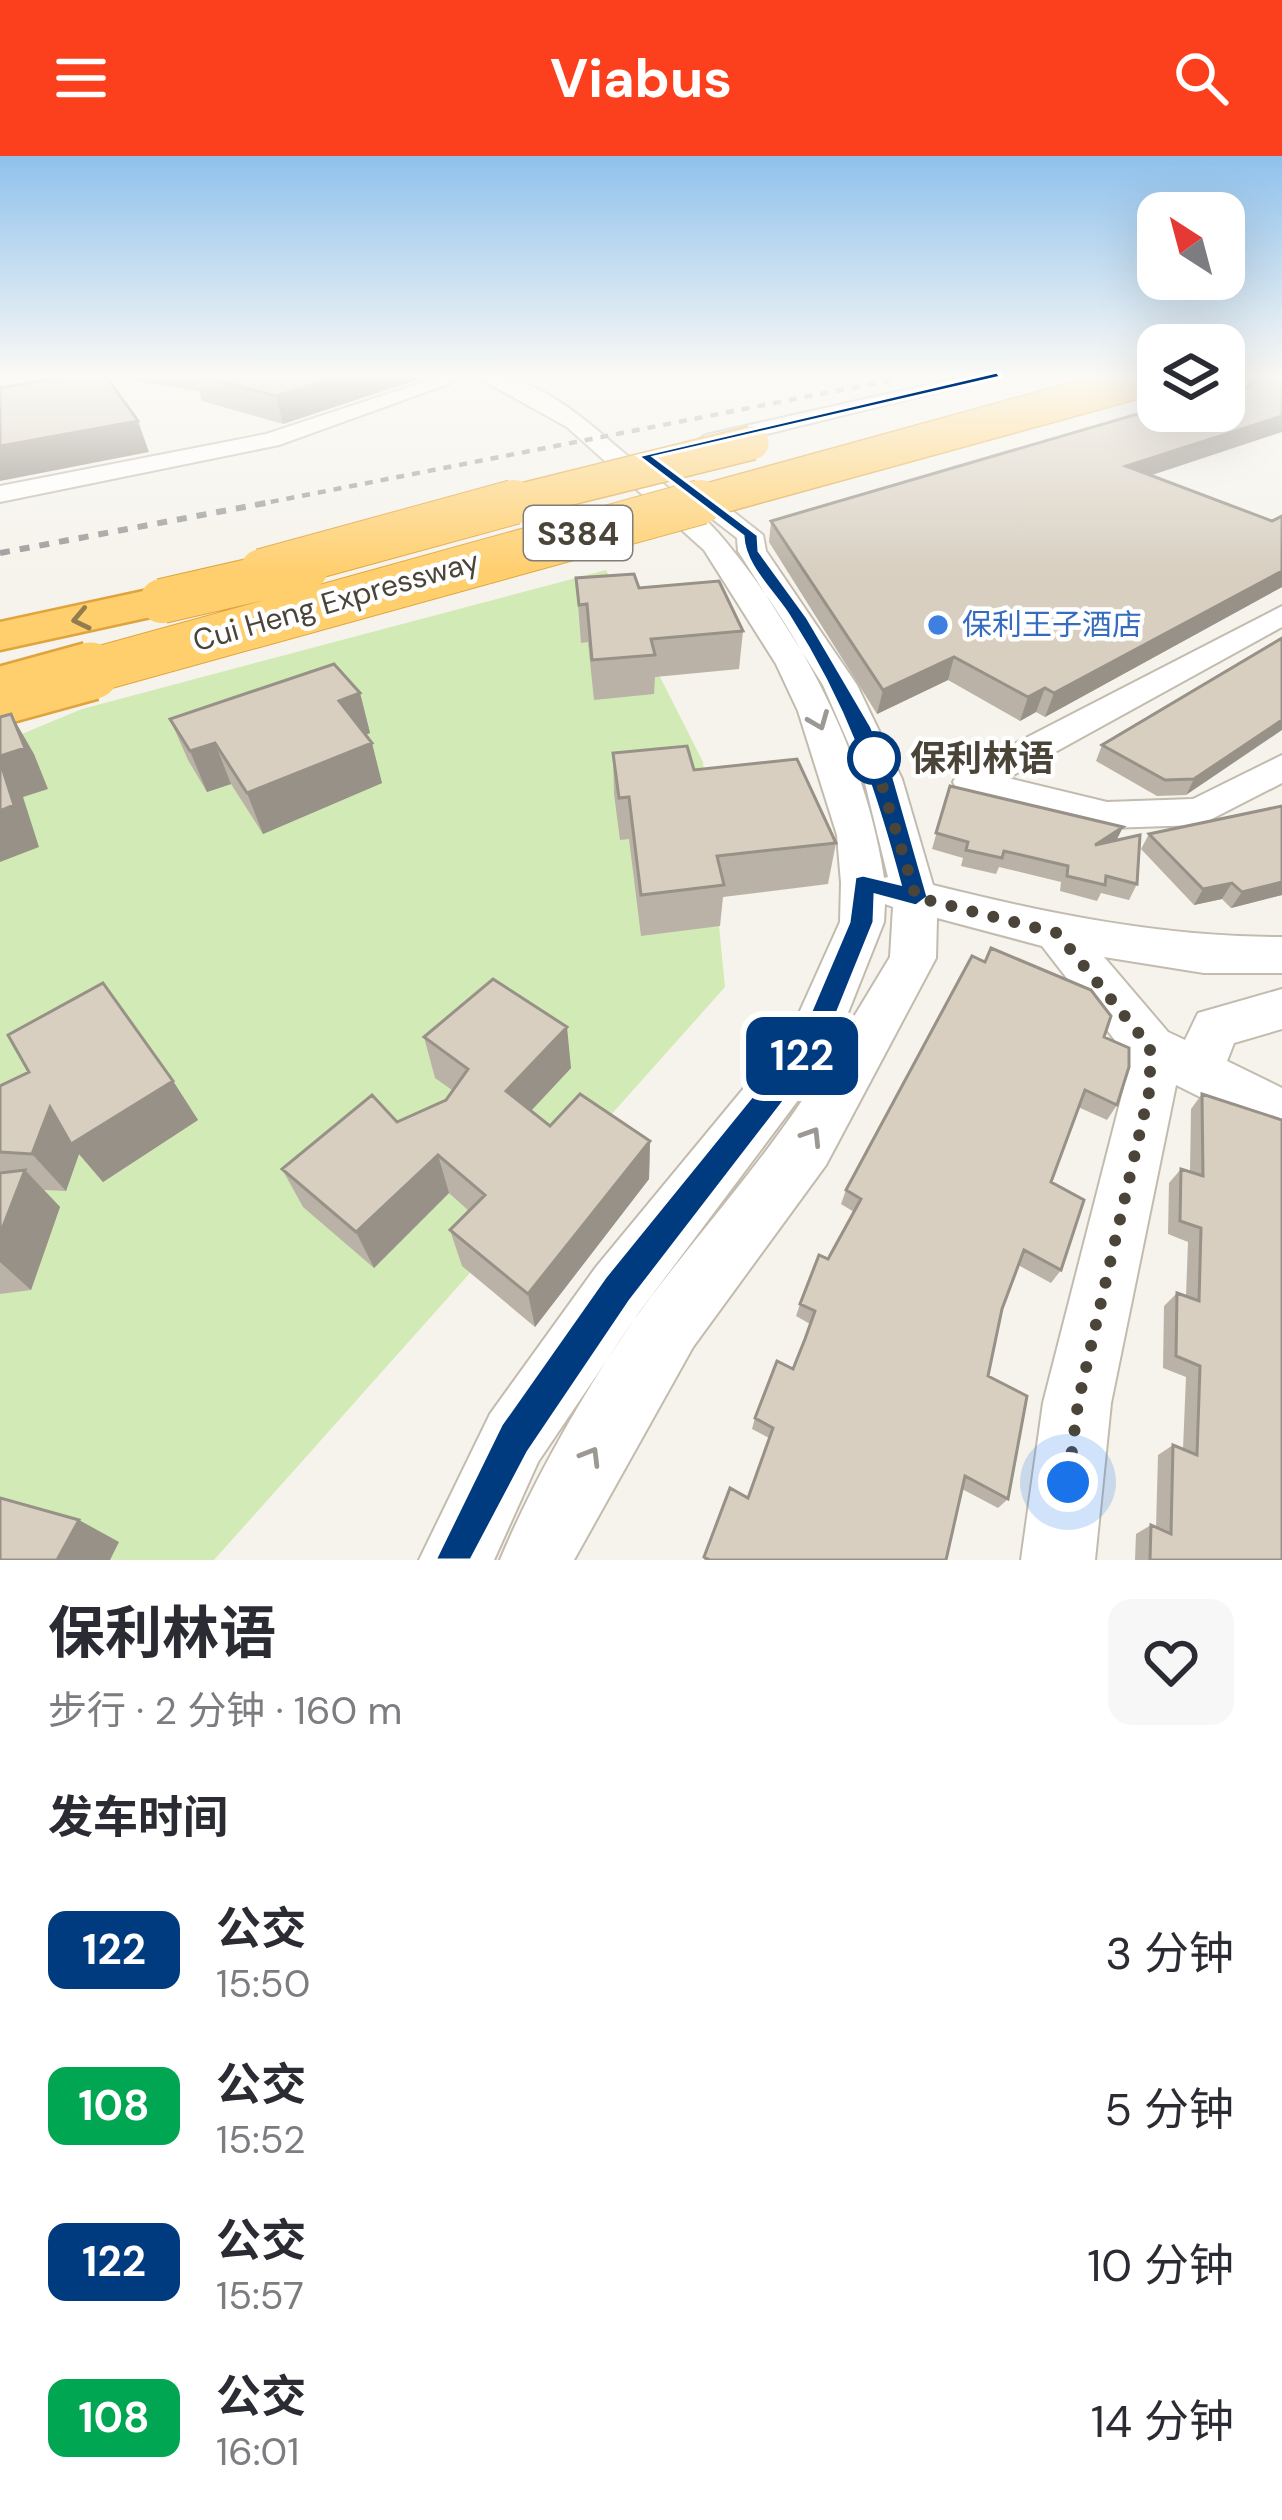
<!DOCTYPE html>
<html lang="zh">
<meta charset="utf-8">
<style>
body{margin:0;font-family:"DM Sans","Noto Sans SC",sans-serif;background:#f7f7f7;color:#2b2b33;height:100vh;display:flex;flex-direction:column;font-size:45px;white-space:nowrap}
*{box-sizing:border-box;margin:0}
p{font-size:39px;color:#7c7c81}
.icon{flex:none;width:66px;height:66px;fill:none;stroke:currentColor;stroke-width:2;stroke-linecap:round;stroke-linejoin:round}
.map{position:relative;height:1404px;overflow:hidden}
.sheet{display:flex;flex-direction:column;background:#fff;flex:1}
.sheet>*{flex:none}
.badge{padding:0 24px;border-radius:18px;font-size:42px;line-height:78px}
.needle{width:78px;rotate:324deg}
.fabs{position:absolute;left:1137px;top:36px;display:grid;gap:24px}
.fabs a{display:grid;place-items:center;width:108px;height:108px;border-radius:24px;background:#fff;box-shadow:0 12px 48px #0002;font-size:60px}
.you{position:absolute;width:60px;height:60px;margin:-30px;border:9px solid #fff;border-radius:50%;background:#1a73e8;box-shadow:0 0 0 18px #1a73e833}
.map>.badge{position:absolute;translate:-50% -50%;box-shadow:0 0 0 6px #fff}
h2{padding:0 48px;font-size:45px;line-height:108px}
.round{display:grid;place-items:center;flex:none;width:126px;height:126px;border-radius:24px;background:#f7f7f7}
.headline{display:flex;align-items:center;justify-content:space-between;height:204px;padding:0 48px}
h1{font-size:57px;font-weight:700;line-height:90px}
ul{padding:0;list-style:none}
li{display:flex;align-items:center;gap:36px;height:156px;padding:0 48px}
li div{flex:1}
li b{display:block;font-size:45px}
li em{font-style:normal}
li .badge{min-width:132px;font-weight:700;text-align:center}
header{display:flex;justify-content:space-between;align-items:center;height:156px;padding:0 48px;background:#fc3f1d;color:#fff;font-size:54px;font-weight:700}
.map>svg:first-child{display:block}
.green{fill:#d2eab5}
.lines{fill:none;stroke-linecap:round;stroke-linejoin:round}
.minor-casing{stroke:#c2bbae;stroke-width:4}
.highway-casing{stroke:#e0a43c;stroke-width:5}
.minor{fill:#fff;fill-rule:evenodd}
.highway{fill:#ffcf6e;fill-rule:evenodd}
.rail-far1{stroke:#9a9a9a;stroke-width:4.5;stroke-dasharray:8 8;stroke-linecap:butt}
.rail{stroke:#9a9a9a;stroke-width:6;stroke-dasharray:10 10;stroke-linecap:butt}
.highway-bridge-far2-casing{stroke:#e0a43c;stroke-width:36;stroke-linecap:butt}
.highway-bridge-far1-casing{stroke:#e0a43c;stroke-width:46;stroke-linecap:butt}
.highway-bridge-casing{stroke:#e0a43c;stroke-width:62;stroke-linecap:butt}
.highway-bridge-far2{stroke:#ffcf6e;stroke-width:33}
.highway-bridge-far1{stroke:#ffcf6e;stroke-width:44}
.highway-bridge{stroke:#ffcf6e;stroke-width:57}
.wall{fill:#bab2a6}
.shaded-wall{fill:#979187}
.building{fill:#d8cfc1;stroke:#979187;stroke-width:3}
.oneway{stroke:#937c4e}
.oneway2{stroke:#9c9892}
.line{fill:#003b80;stroke:#fff;stroke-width:3}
.walk{stroke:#4b4439;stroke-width:12;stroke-dasharray:0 21.6}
.shop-dot{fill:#3f7fe0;stroke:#fff;stroke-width:4.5}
.stop-dot{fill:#fff;stroke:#003b80;stroke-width:6}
.labels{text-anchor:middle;stroke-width:9;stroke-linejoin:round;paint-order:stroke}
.far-street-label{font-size:30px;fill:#4b4439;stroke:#fff}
.far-shop-label{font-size:30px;fill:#366cbe;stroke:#fff;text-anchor:start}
.shield{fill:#fff;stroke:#817c74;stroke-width:3}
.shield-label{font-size:33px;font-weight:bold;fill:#4b4439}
.stop-label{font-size:36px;font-weight:bold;fill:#4b4439;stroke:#fff;text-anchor:start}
</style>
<header><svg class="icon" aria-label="menu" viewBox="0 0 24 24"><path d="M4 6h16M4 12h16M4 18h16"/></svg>Viabus<svg class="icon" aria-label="search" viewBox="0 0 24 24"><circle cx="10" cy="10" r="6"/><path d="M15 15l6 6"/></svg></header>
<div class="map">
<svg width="1282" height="1404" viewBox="0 0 1282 1404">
<rect width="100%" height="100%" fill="#f6f3ec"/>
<path class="green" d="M 606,414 L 703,606 L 725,831 L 214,1404 L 0,1404 L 0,587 L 82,553 Z"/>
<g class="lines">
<defs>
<path id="minor" d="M 445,219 C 462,219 483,216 500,219 C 547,229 588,266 623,296 C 656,324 699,352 726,386 C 804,481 866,601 884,722 L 888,721 L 864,623 L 823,529 L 738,395 L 737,382 L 684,341 L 681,336 L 684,331 L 702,331 L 763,379 L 766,395 L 857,529 L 902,623 L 933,729 C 1049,758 1162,781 1282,781 L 1282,817 L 1204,817 L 1104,801 L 1168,876 L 1185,884 L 1198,857 L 1282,833 L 1282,873 L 1234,887 L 1227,905 L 1282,932 L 1282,982 L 1176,929 L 1111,1247 L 1095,1404 L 1021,1404 L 1043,1247 L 1124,931 L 1124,896 L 1042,790 L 937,762 L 936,802 L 826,1009 L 693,1191 L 574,1404 L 500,1404 C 535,1320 595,1215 650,1142 C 710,1063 775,992 826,907 L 640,1155 L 538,1306 L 494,1404 L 419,1404 L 490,1258 L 596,1111 L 791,875 L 840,766 L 841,727 L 837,679 L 798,555 L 776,508 L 704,394 L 567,271 L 473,219 L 279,289 L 0,346 L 0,330 L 266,278 ZM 885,748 L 893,751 L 890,801 L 832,897 L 884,766 Z
M 971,219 L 1007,219 L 706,293 L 695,286 L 706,279 Z
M 1257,219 L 1282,219 L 1282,224 L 1224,242 L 1224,229 Z
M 1282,450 L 1282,471 L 1008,622 L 1107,646 L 1193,643 L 1282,599 L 1282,627 L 1200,669 L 1107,672 L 958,635 L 953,626 L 958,617 Z"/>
<path id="highway" d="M 1224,219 L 1258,219 L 1253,225 L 1224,234 Z
M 162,431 L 178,435 L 185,445 L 178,455 L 0,494 L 0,466 Z"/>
</defs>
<use href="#minor" class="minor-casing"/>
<use href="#highway" class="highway-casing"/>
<use href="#minor" class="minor"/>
<use href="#highway" class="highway"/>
<path class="rail-far1" d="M 255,349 L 917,219"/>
<path class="rail" d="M 0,397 L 271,346"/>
<defs>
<path id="highway-bridge-far2" d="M 502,349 L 752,287
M 690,349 L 1158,220"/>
<path id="highway-bridge-far1" d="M 262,415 L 514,346
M 162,445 L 306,412
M 80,518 L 701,346"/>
<path id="highway-bridge" d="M 0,540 L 91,515"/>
</defs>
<use href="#highway-bridge-far2" class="highway-bridge-far2-casing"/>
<use href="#highway-bridge-far1" class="highway-bridge-far1-casing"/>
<use href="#highway-bridge" class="highway-bridge-casing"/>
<use href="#highway-bridge-far2" class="highway-bridge-far2"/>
<use href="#highway-bridge-far1" class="highway-bridge-far1"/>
<use href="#highway-bridge" class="highway-bridge"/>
</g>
<path class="wall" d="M 110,219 L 431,219 L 283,268 L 202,245 L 199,235 L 113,222 Z
M 1151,319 L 1272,365 L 1282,360 L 1282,431 L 1045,561 L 1036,556 L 1020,565 L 948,524 L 877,558 L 769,386 L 771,365 Z
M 576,422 L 639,432 L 743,475 L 739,513 L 655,521 L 654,538 L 594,544 L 588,486 L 581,487 Z
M 1282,482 L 1186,639 L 1157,640 L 1096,605 L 1102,589 Z
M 360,537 L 370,577 L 366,579 L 382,627 L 263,678 L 231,628 L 207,636 L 188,604 L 170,563 Z
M 613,597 L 694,614 L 836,687 L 828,728 L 723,741 L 720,770 L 641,780 L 629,683 L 620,684 L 614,638 Z
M 950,630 L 1123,671 L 1116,685 L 1137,728 L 1129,744 L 1101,737 L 1097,745 L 1060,735 L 1061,726 L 999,711 L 996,718 L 961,710 L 963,702 L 932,693 Z
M 1149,678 L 1282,739 L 1231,752 L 1222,743 L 1194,749 L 1141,693 Z
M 424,881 L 571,912 L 531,955 L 550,970 L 650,985 L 649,1023 L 535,1171 L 462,1110 L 450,1074 L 469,1055 L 449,1037 L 374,1112 L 303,1051 L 282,1013 L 397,966 L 446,944 L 452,934 L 435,922 Z
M 1104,881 L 1117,949 L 1107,964 L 1078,951 L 1051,1026 L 1061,1114 L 1051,1127 L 1018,1109 L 1002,1153 L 988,1220 L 1008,1343 L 998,1352 L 962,1333 L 946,1404 L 704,1404 L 730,1332 L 748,1342 L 769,1282 L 752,1273 L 755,1262 L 793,1213 L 810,1168 L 796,1160 L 800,1148 L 828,1103 L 854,1056 L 841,1048 L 846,1034 Z
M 173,925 L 198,964 L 103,1026 L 79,998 L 66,1035 L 44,1034 L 60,1051 L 31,1134 L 0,1138 L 0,930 Z
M 1202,938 L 1282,1404 L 1135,1404 L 1136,1378 L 1151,1369 L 1156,1372 L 1158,1299 L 1173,1289 L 1183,1293 L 1186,1221 L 1163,1212 L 1164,1150 L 1177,1137 L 1186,1140 L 1188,1086 L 1168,1078 L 1169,1027 L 1181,1013 L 1190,1016 L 1191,953 Z"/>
<path class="shaded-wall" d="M 345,219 L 431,219 L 283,268 L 276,240 Z
M 1282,260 L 1282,276 L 1119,330 L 1126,310 Z
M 138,265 L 149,296 L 0,325 L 0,290 Z
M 1282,415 L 1282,431 L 1045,561 L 1054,537 Z
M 954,501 L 948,524 L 877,558 L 883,534 Z
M 1045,532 L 1036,556 L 1020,565 L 1028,541 Z
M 360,537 L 370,577 L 349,585 L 339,545 Z
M 11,558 L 34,598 L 48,633 L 23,641 L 39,691 L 0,706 L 0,600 Z
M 1282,564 L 1282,574 L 1186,639 L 1194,623 Z
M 215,587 L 231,628 L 207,636 L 190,595 Z
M 372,587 L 382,627 L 263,678 L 247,637 Z
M 1123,671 L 1115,687 L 1095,689 Z
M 1282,726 L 1282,739 L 1231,752 L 1242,736 Z
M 1232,727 L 1222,743 L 1194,749 L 1203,733 Z
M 567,871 L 571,912 L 513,974 L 506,935 Z
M 173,925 L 198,964 L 103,1026 L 79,998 L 66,1035 L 32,998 L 50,951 Z
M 650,985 L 649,1023 L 535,1171 L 528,1138 Z
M 438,999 L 449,1037 L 374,1112 L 356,1076 Z
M 25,1014 L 60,1051 L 31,1134 L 0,1106 L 0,1078 Z
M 79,1364 L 119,1386 L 110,1404 L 57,1404 Z"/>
<path class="building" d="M 72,219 L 105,219 L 138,265 L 0,290 L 0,232 Z
M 195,219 L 345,219 L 276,240 Z
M 1265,219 L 1282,219 L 1282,260 L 1126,310 L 1272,365 L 1282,360 L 1282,415 L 1054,537 L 1045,532 L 1028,541 L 954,501 L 883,534 L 771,365 L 1158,252 L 1158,255 L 1224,255 L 1224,243 L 1230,245 L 1258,221 Z
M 634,418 L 639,432 L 719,425 L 743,475 L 651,483 L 655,499 L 592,504 L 587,448 L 579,449 L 576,422 Z
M 1282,482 L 1282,564 L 1194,623 L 1165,624 L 1102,589 Z
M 334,508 L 360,537 L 339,545 L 372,587 L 247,637 L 215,587 L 190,595 L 170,563 Z
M 11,558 L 25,592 L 0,600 L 0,561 Z
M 687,590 L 694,614 L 797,603 L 836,687 L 717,700 L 724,729 L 641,739 L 629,641 L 619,642 L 613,597 Z
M 0,605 L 14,649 L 0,655 Z
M 950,630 L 1123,671 L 1095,689 L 1140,679 L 1137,728 L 1106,720 L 1105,729 L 1067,720 L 1068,710 L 1004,695 L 1002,702 L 966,694 L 968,686 L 936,677 Z
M 1282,650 L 1282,726 L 1242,736 L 1232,727 L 1203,733 L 1149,678 Z
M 991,792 L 1091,834 L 1111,860 L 1104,881 L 1129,892 L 1129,911 L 1117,949 L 1085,934 L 1051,1026 L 1084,1044 L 1061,1114 L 1024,1094 L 1002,1153 L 988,1220 L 1027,1240 L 1008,1343 L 965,1320 L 946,1404 L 710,1404 L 704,1401 L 730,1332 L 748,1342 L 773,1272 L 755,1262 L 777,1205 L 793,1213 L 805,1183 L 815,1155 L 800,1148 L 819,1099 L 828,1103 L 861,1043 L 846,1034 L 972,800 L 985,806 Z
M 493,823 L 567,871 L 506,935 L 550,970 L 580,938 L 650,985 L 528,1138 L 450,1074 L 485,1039 L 438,999 L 356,1076 L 282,1013 L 372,939 L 397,966 L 446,944 L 468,913 L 424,881 Z
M 103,827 L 173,925 L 71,988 L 50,951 L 32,998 L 0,996 L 0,930 L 29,916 L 8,879 Z
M 1202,938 L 1282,964 L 1282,1404 L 1150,1404 L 1151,1369 L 1171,1378 L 1173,1289 L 1197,1299 L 1200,1210 L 1176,1200 L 1177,1137 L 1199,1145 L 1201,1072 L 1180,1065 L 1181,1013 L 1203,1020 Z
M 25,1014 L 0,1078 L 0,1017 Z
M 0,1342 L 79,1364 L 57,1404 L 0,1404 Z"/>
<defs><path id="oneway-chevron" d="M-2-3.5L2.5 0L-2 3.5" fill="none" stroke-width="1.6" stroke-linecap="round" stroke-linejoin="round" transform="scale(3)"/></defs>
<use class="oneway" href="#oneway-chevron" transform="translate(81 463) rotate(168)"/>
<g class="oneway2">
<use href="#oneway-chevron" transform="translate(819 565) rotate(68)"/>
<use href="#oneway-chevron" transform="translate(812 980) rotate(-58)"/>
<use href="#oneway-chevron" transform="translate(591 1300) rotate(-59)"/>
</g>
<linearGradient id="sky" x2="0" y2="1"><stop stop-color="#8fc1ec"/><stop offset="0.53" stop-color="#fbfaf6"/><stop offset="1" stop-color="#fbfaf6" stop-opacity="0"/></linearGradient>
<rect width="1282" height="416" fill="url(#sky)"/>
<path class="line" d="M 997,216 L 1001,221 L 654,301 L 758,379 L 759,395 L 807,461 L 871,570 L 894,622 L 928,741 L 916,750 L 875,739 L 874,766 L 821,897 L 630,1145 L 528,1296 L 471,1404 L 435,1404 L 501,1269 L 606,1120 L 800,881 L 849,766 L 855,721 L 863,719 L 900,728 C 873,627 846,549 789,460 C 774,436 744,410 743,380 L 638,300 Z"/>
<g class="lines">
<path class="walk" d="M 874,602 L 872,596 L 916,741 L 1057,777 L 1150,891 L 1150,932 L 1078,1247 L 1068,1326"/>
</g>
<circle class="shop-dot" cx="938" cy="469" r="12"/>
<circle class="stop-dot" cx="874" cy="602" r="24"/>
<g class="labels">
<g class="far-street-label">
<text transform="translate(336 445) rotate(-16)" y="10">Cui Heng Expressway</text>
</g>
<g class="far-shop-label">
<text x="962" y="479">保利王子酒店</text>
</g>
<rect class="shield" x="524" y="350" width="108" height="54" rx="9"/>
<g class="shield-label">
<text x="578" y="389">S384</text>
</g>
<g class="stop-label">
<text x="910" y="615">保利林语</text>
</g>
</g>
</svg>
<div class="fabs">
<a><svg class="needle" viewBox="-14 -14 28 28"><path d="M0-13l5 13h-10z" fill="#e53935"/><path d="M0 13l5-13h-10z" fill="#7c7c81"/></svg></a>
<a><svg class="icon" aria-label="layers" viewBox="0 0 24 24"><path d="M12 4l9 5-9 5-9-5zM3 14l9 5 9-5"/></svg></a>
</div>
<div class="you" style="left:1068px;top:1326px"></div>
<b class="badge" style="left:802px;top:900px;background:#003b80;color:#fff">122</b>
</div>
<section class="sheet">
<div class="headline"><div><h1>保利林语</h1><p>步行 · 2 分钟 · 160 m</p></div><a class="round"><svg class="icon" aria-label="heart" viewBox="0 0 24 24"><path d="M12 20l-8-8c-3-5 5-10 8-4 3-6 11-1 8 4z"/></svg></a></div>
<h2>发车时间</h2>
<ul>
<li><span class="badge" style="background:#003b80;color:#fff">122</span><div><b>公交</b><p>15:50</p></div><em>3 分钟</em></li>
<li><span class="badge" style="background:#00a651;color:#fff">108</span><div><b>公交</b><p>15:52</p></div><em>5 分钟</em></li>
<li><span class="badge" style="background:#003b80;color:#fff">122</span><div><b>公交</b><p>15:57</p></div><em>10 分钟</em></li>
<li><span class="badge" style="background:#00a651;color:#fff">108</span><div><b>公交</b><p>16:01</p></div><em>14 分钟</em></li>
</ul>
</section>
